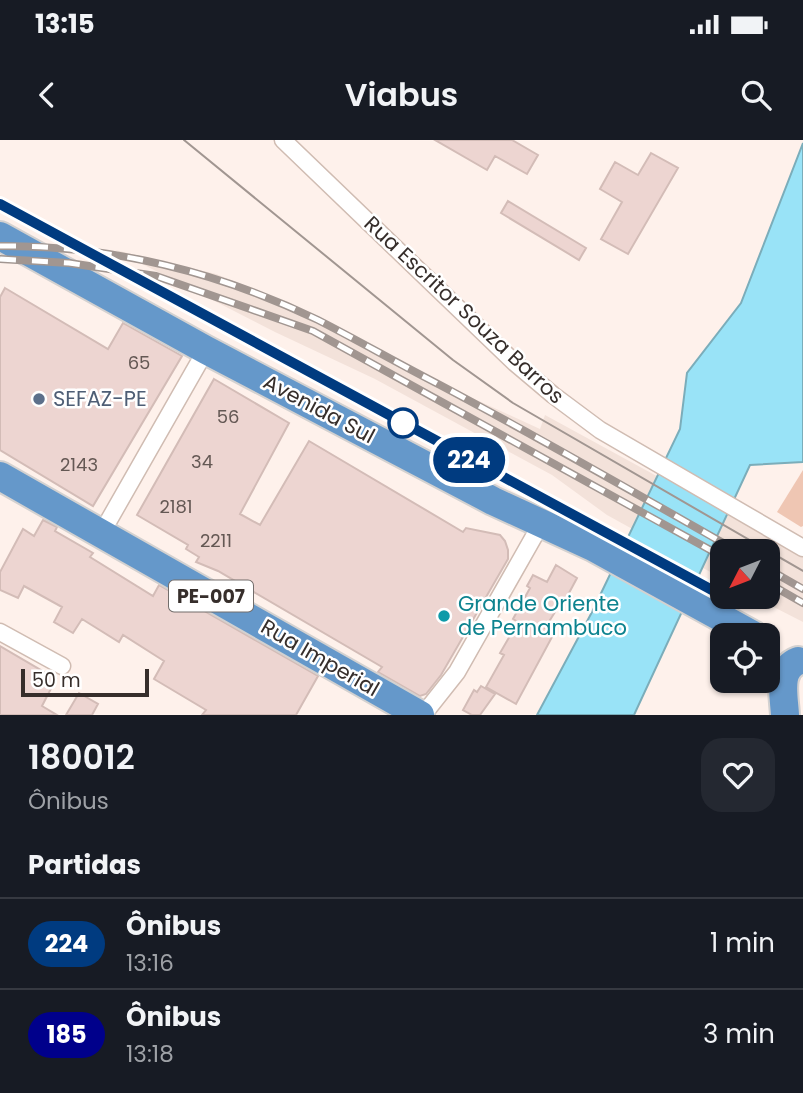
<!DOCTYPE html>
<html lang="pt">
<meta charset="utf-8">
<style>
body{margin:0;font-family:Poppins,sans-serif;background:#242831;color:#f1f3f6;height:100vh;display:flex;flex-direction:column;font-size:26px;white-space:nowrap}
*{box-sizing:border-box;margin:0}
p{font-size:23px;color:#9ea1a6}
.icon{flex:none;width:38px;height:38px;fill:none;stroke:currentColor;stroke-width:2;stroke-linecap:round;stroke-linejoin:round}
.map{position:relative;height:575px;overflow:hidden}
.sheet{display:flex;flex-direction:column;background:#171b24;flex:1}
.sheet>*{flex:none}
.badge{padding:0 14px;border-radius:23px;font-size:24px;line-height:46px}
.needle{width:46px;rotate:228deg}
.fabs{position:absolute;left:710px;top:399px;display:grid;gap:14px}
.fabs a{display:grid;place-items:center;width:70px;height:70px;border-radius:14px;background:#171b24;box-shadow:0 2px 5px #0004;font-size:35px}
.scale{position:absolute;left:21px;bottom:18px;width:128px;box-sizing:border-box;padding-left:7px;border:4px solid #362e2b;border-top:0;font-size:19px;line-height:24px;white-space:nowrap;color:#362e2b;-webkit-text-stroke:5px #fff;paint-order:stroke}
.map>.badge{position:absolute;translate:-50% -50%;box-shadow:0 0 0 4px #fff}
h2{padding:0 28px;font-size:26px;line-height:63px}
.round{display:grid;place-items:center;flex:none;width:74px;height:74px;border-radius:21px;background:#242831}
.overview{display:flex;align-items:center;justify-content:space-between;height:119px;padding:0 28px}
h1{font-size:33px;font-weight:600;line-height:52px}
ul{padding:0;list-style:none}
li{display:flex;align-items:center;gap:21px;height:91px;padding:0 28px;border-top:2px solid #363941}
li div{flex:1}
li b{display:block;font-size:26px}
li em{font-style:normal}
li .badge{min-width:77px;font-weight:700;text-align:center}
.status{display:flex;justify-content:space-between;align-items:center;height:49px;padding:0 35px;background:#171b24;direction:ltr}
.status svg{height:19px;fill:currentColor}
header{display:flex;justify-content:space-between;align-items:center;height:91px;padding:0 28px;background:#171b24;font-size:32px;font-weight:600}
.map>svg:first-child{display:block}
.built{fill:#f3e2da}
.green{fill:#efc6b3}
.water{fill:#99e3f7;stroke:#7badba;stroke-width:2}
.building{fill:#edd5d1;stroke:#d3bcb7;stroke-width:2}
.lines{fill:none;stroke-linecap:round;stroke-linejoin:round}
.street-casing{stroke:#d0bcb2;stroke-width:19}
.highway-casing{stroke:#d3d1d0;stroke-width:32}
.street{stroke:#fff;stroke-width:16}
.highway{stroke:#6598ca;stroke-width:28}
.tram{stroke:#a19691;stroke-width:2}
.rail-casing{stroke:#a19691;stroke-width:8}
.rail{stroke:#fff;stroke-width:5;stroke-dasharray:16;stroke-linecap:butt}
.line-casing{stroke:#fff;stroke-width:16}
.line{stroke:#003b80;stroke-width:10}
.service-dot{fill:#5c6f8a;stroke:#fff;stroke-width:2.5}
.stop-dot{fill:#fff;stroke:#003b80;stroke-width:3.5}
.culture-dot{fill:#0f9aa8;stroke:#fff;stroke-width:2.5}
.labels{text-anchor:middle;stroke-width:5;stroke-linejoin:round;paint-order:stroke}
.number-label{font-size:18px;fill:#645854}
.shield{fill:#fff;stroke:#726d6b;stroke-width:2}
.shield-label{font-size:19px;font-weight:bold;fill:#362e2b}
.street-label{font-size:21px;fill:#362e2b;stroke:#fff}
.service-label{font-size:21px;fill:#4e5e75;stroke:#fff;text-anchor:start}
.culture-label{font-size:21px;fill:#0d838f;stroke:#fff;text-anchor:start}
</style>
<div class="status"><b>13:15</b><svg viewBox="0 0 49 12"><path d="M0 12V9h3v3zM5 12V6h3v6zM10 12V3h3v9zM15 12V0h3v12zM26 1h20v11H26zM47 4h2v5h-2z"/></svg></div>
<header><svg class="icon" aria-label="back" viewBox="0 0 24 24"><path d="M15 5l-7 7 7 7"/></svg>Viabus<svg class="icon" aria-label="search" viewBox="0 0 24 24"><circle cx="10" cy="10" r="6"/><path d="M15 15l6 6"/></svg></header>
<div class="map">
<svg width="803" height="575" viewBox="0 0 803 575">
<rect width="100%" height="100%" fill="#fef1eb"/>
<path class="built" d="M 115,110 L 216,134 L 298,167 L 457,251 L 540,289 L 545,275 L 803,416 L 803,482 L 754,457 L 768,457 L 768,411 L 723,411 L 723,439 L 607,375 L 552,335 L 375,239 L 275,192 Z"/>
<path class="green" d="M 803,330 L 803,386 L 801,387 L 777,372 Z"/>
<path class="water" d="M 803,3 L 803,322 L 750,325 L 634,575 L 537,575 L 592,472 L 680,289 L 687,233 L 741,163 Z"/>
<path class="building" d="M 435,0 L 512,0 L 538,15 L 527,34 L 495,16 L 487,30 Z
M 651,13 L 678,28 L 628,114 L 601,99 L 622,62 L 600,49 L 615,22 L 638,35 Z
M 508,61 L 586,108 L 579,120 L 501,73 Z
M 5,148 L 108,209 L 123,183 L 182,216 L 93,366 L 0,310 L 0,157 Z
M 214,239 L 289,283 L 240,374 L 260,385 L 309,301 L 463,392 L 466,388 L 500,395 L 505,401 L 508,410 L 508,419 L 441,535 L 426,554 L 420,556 L 378,532 L 382,527 L 218,431 L 196,422 L 199,417 L 186,409 L 188,405 L 137,375 Z
M 43,380 L 57,387 L 55,391 L 93,413 L 90,417 L 153,456 L 159,445 L 318,536 L 296,575 L 202,575 L 206,570 L 154,539 L 164,521 L 123,495 L 119,502 L 82,479 L 73,493 L 54,482 L 62,467 L 24,446 L 18,458 L 0,450 L 0,432 L 23,389 L 34,396 Z
M 556,425 L 577,438 L 562,466 L 560,464 L 545,488 L 549,491 L 547,495 L 552,497 L 516,564 L 486,547 L 504,515 L 500,513 L 518,482 L 513,479 L 530,448 L 527,446 L 533,435 L 547,442 Z
M 0,506 L 56,539 L 42,566 L 57,575 L 0,575 Z
M 481,546 L 495,554 L 480,575 L 472,575 L 463,570 L 474,550 L 477,552 Z
M 79,553 L 98,564 L 92,575 L 66,575 Z"/>
<g class="lines">
<defs>
<path id="street" d="M 283,0 L 515,223 L 553,255 L 600,290 L 803,408
M 101,394 L 206,210
M 0,492 L 62,526
M 423,575 L 457,532 L 541,384"/>
<path id="highway" d="M 0,96 L 206,210 L 493,361 L 593,407 L 753,495
M 0,336 L 420,575
M 785,575 C 784,556 777,529 798,521"/>
</defs>
<use href="#street" class="street-casing"/>
<use href="#highway" class="highway-casing"/>
<use href="#street" class="street"/>
<use href="#highway" class="highway"/>
<path class="tram" d="M 184,0 L 453,220 L 513,263 L 803,431"/>
<defs>
<path id="rail" d="M 0,106 C 110,105 219,132 318,180 C 359,201 399,224 440,245 C 540,298 639,355 737,411
M 0,119 L 69,123 L 156,136 L 313,191 L 723,417
M 768,429 L 803,449
M 768,443 L 803,463"/>
</defs>
<use href="#rail" class="rail-casing"/>
<use href="#rail" class="rail"/>
</g>
<g class="lines">
<defs>
<path id="line" d="M 0,64 L 723,456"/>
</defs>
<use href="#line" class="line-casing"/>
<use href="#line" class="line"/>
</g>
<circle class="service-dot" cx="39" cy="259" r="7"/>
<circle class="stop-dot" cx="403" cy="283" r="14"/>
<circle class="culture-dot" cx="444" cy="476" r="7"/>
<g class="labels">
<g class="number-label">
<text x="139" y="229">65</text>
<text x="228" y="283">56</text>
<text x="202" y="328">34</text>
<text x="79" y="331">2143</text>
<text x="176" y="373">2181</text>
<text x="216" y="407">2211</text>
</g>
<rect class="shield" x="169" y="440.5" width="84" height="31" rx="5"/>
<g class="shield-label">
<text x="211" y="463">PE-007</text>
</g>
<g class="street-label">
<text transform="translate(464 170) rotate(43)" y="7">Rua Escritor Souza Barros</text>
<text transform="translate(319 269) rotate(28)" y="7">Avenida Sul</text>
<text transform="translate(320 518) rotate(30)" y="7">Rua Imperial</text>
</g>
<g class="service-label">
<text x="53" y="266">SEFAZ-PE</text>
</g>
<g class="culture-label">
<text x="458" y="471">Grande Oriente<tspan x="458" dy="24">de Pernambuco</tspan></text>
</g>
</g>
</svg>
<div class="fabs">
<a><svg class="needle" viewBox="-14 -14 28 28"><path d="M0-13l5 13h-10z" fill="#e53935"/><path d="M0 13l5-13h-10z" fill="#9ea1a6"/></svg></a>
<a><svg class="icon" aria-label="locate" viewBox="0 0 24 24"><circle cx="12" cy="12" r="6"/><path d="M12 2v4M12 18v4M2 12h4M18 12h4"/></svg></a>
</div>
<div class="scale">50 m</div>
<b class="badge" style="left:469px;top:320px;background:#003b80;color:#fff">224</b>
</div>
<section class="sheet">
<div class="overview"><div><h1>180012</h1><p>Ônibus</p></div><a class="round"><svg class="icon" aria-label="heart" viewBox="0 0 24 24"><path d="M12 20l-8-8c-3-5 5-10 8-4 3-6 11-1 8 4z"/></svg></a></div>
<h2>Partidas</h2>
<ul>
<li><span class="badge" style="background:#003b80;color:#fff">224</span><div><b>Ônibus</b><p>13:16</p></div><em>1 min</em></li>
<li><span class="badge" style="background:#00008b;color:#fff">185</span><div><b>Ônibus</b><p>13:18</p></div><em>3 min</em></li>
</ul>
</section>
